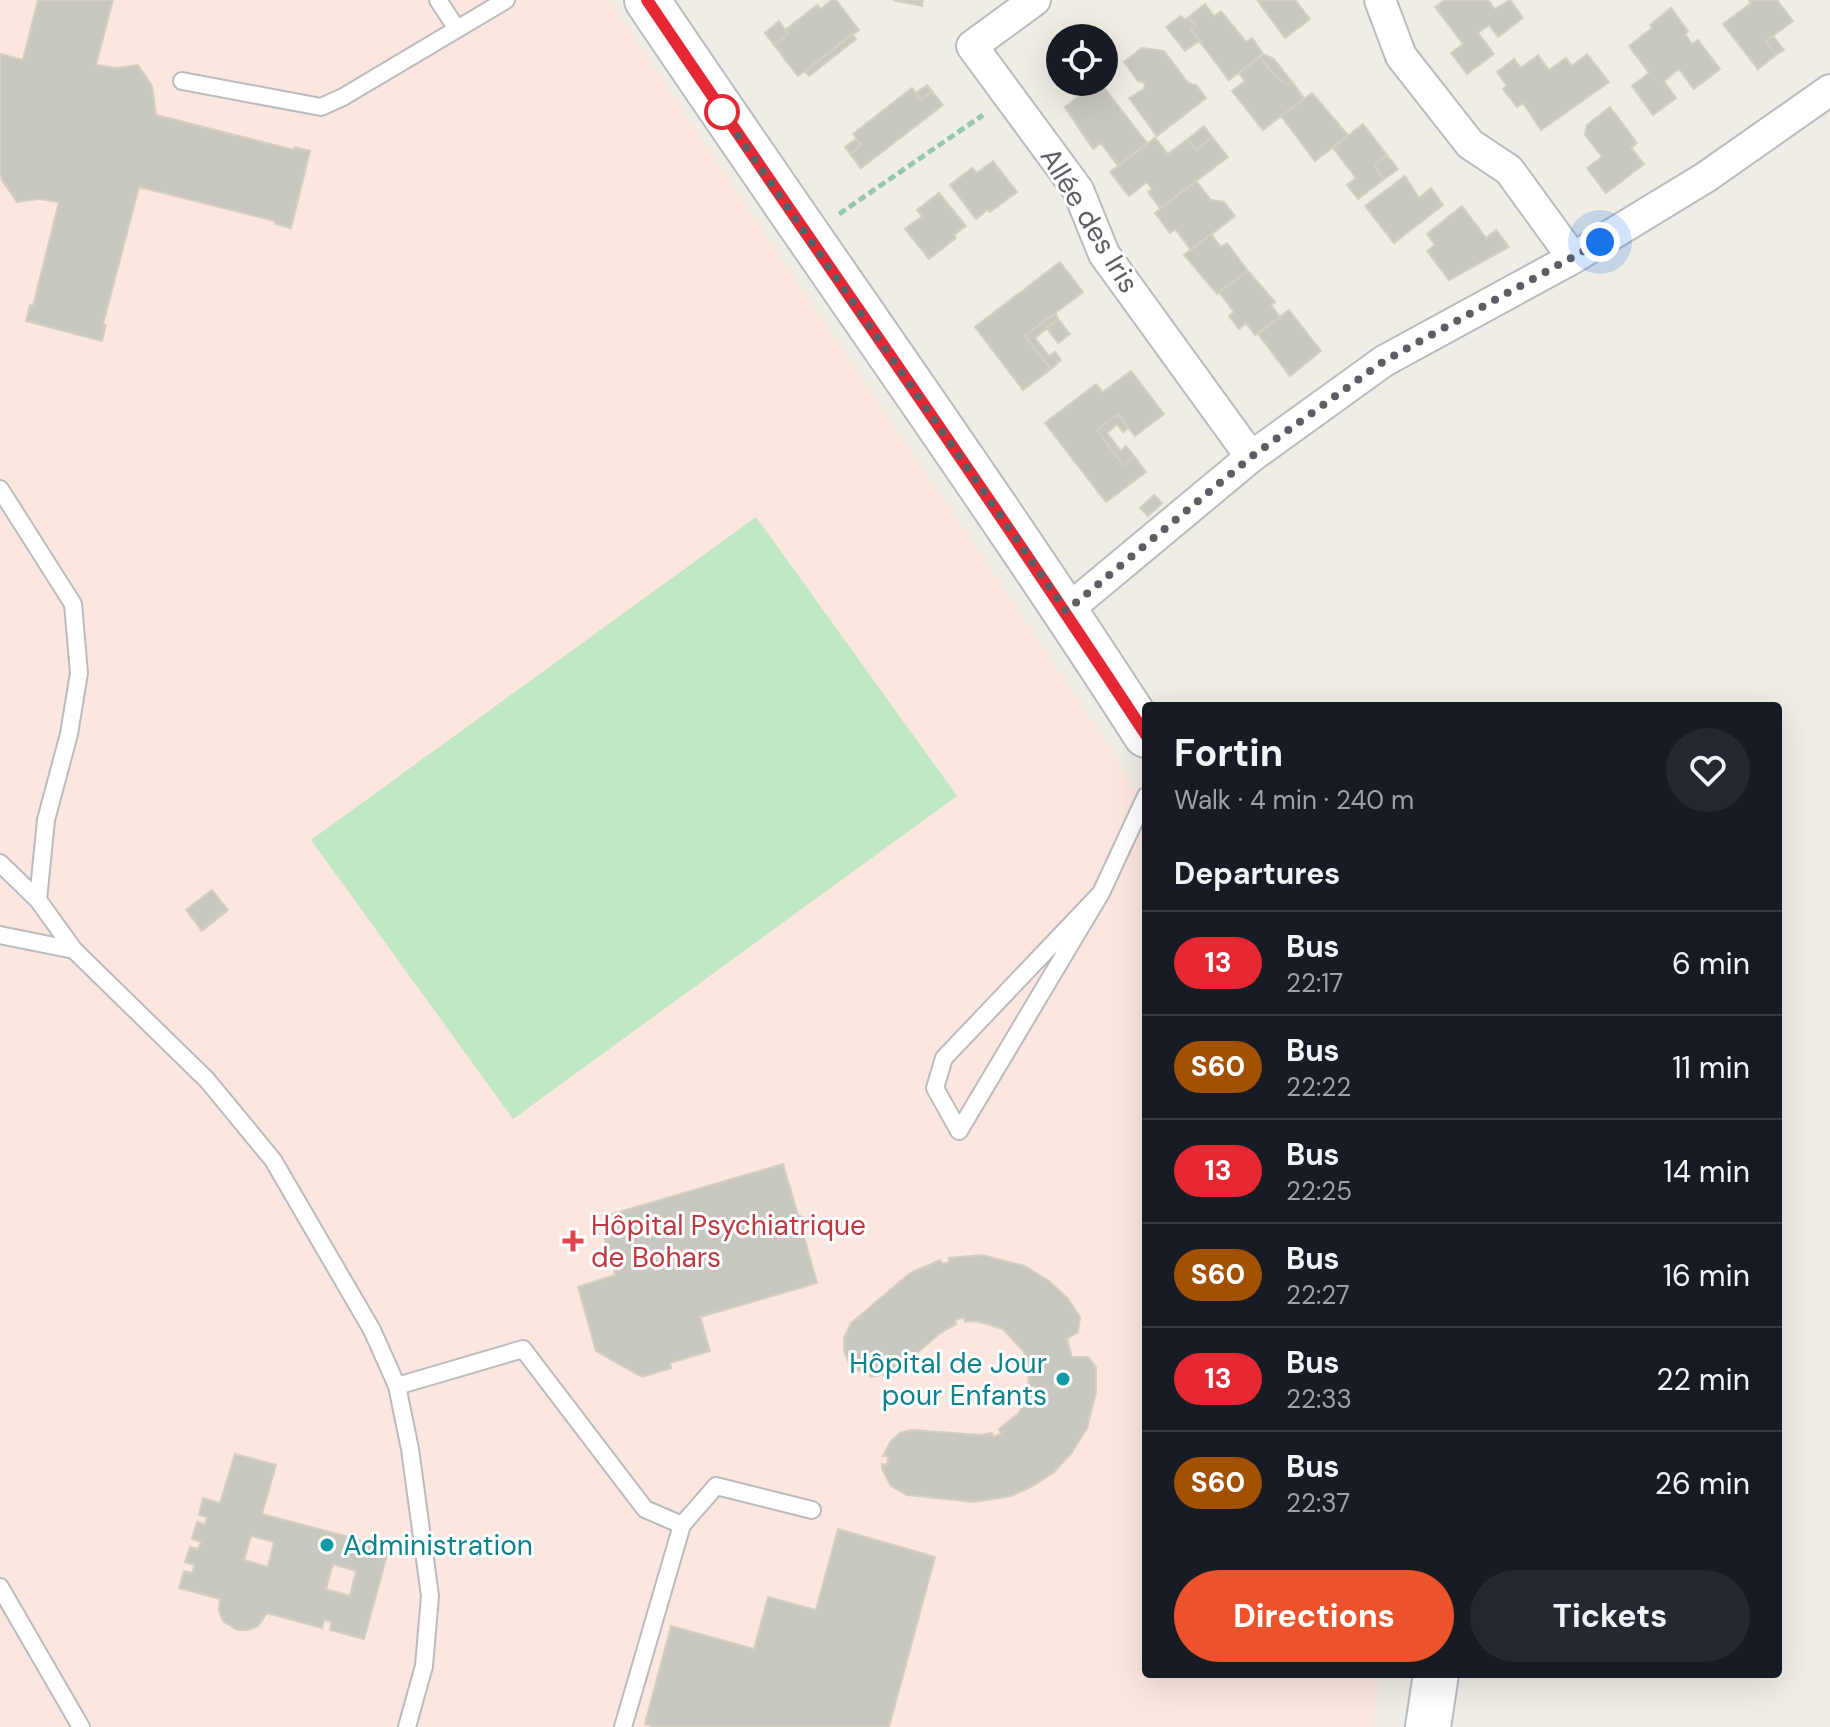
<!DOCTYPE html>
<meta charset="utf-8">
<style>
body{margin:0;font-family:"DM Sans",sans-serif;background:#242831;color:#f1f3f6;height:100vh;display:flex;flex-direction:column;font-size:30px;white-space:nowrap}
*{box-sizing:border-box;margin:0}
p{font-size:26px;color:#9ea1a6}
.icon{flex:none;width:44px;height:44px;fill:none;stroke:currentColor;stroke-width:2;stroke-linecap:round;stroke-linejoin:round}
.map{position:relative;flex:1;overflow:hidden}
.panel{position:absolute;left:1142px;top:702px;width:640px;height:976px;display:flex;flex-direction:column;background:#171b24;border-radius:8px;box-shadow:0 8px 32px #0002}
.panel>*{flex:none}
.badge{padding:0 16px;border-radius:26px;font-size:28px;line-height:52px}
.controls{position:absolute;left:1046px;top:24px;display:grid;gap:16px}
.controls a{display:grid;place-items:center;width:72px;height:72px;border-radius:50%;background:#171b24;box-shadow:0 8px 32px #0002;font-size:40px}
.you{position:absolute;width:40px;height:40px;margin:-20px;border:6px solid #fff;border-radius:50%;background:#1a73e8;box-shadow:0 0 0 12px #1a73e833}
.map>.badge{position:absolute;translate:-50% -50%;box-shadow:0 0 0 4px #fff}
h2{padding:0 32px;font-size:30px;line-height:72px}
.round{display:grid;place-items:center;flex:none;width:84px;height:84px;border-radius:42px;background:#242831}
.headline{display:flex;align-items:center;justify-content:space-between;height:136px;padding:0 32px}
h1{font-size:38px;font-weight:700;line-height:60px}
.button{display:flex;gap:16px;margin-top:auto;padding:16px 32px}
.button a{flex:1;height:92px;border-radius:48px;background:#ec532c;color:#fff;font-size:32px;font-weight:700;line-height:92px;text-align:center}
.button a+a{background:#242831;color:#f1f3f6}
ul{padding:0;list-style:none}
li{display:flex;align-items:center;gap:24px;height:104px;padding:0 32px;border-top:2px solid #363941}
li div{flex:1}
li b{display:block;font-size:30px}
li em{font-style:normal}
li .badge{min-width:88px;font-weight:700;text-align:center}
.map>svg:first-child{display:block}
.medical{fill:#fce6e0}
.green{fill:#c0e7c4}
.building{fill:#c9c8c0;stroke:#d3d0c2;stroke-width:2;fill-rule:evenodd}
.lines{fill:none;stroke-linecap:round;stroke-linejoin:round}
.lane-casing{stroke:#b9bbc0;stroke-width:20}
.street-casing{stroke:#b9bbc0;stroke-width:34}
.secondary-casing{stroke:#b9bbc2;stroke-width:48}
.path{stroke:#98c8ac;stroke-width:5;stroke-dasharray:8 4;stroke-linecap:butt}
.lane{stroke:#fff;stroke-width:16}
.street{stroke:#fff;stroke-width:30}
.secondary{stroke:#fff;stroke-width:44}
.line-casing{stroke:#fff;stroke-width:18}
.line{stroke:#e62834;stroke-width:12}
.walk{stroke:#5c5e65;stroke-width:8;stroke-dasharray:0 14.4}
.stop-dot{fill:#fff;stroke:#e62834;stroke-width:4}
.health-dot{fill:#e0444e;stroke:#fff;stroke-width:3}
.culture-dot{fill:#0f9aa8;stroke:#fff;stroke-width:3}
.labels{text-anchor:middle;stroke-width:6;stroke-linejoin:round;paint-order:stroke}
.street-label{font-size:28px;fill:#5c5e65;stroke:#fff}
.health-label{font-size:28px;fill:#be3a42;stroke:#fff;text-anchor:start}
.culture-label{font-size:28px;fill:#0d838f;stroke:#fff;text-anchor:end}
</style>
<div class="map">
<svg width="1830" height="1727" viewBox="0 0 1830 1727">
<rect width="100%" height="100%" fill="#efede4"/>
<path class="medical" d="M 0,0 L 609,0 L 1116,757 L 1146,807 L 1146,1674 L 1380,1674 L 1373,1727 L 0,1727 Z"/>
<path class="green" d="M 756,517 L 957,796 L 513,1119 L 311,840 Z"/>
<path class="building" d="M 38,0 L 113,0 L 96,65 L 117,68 L 138,65 L 152,86 L 156,115 L 294,150 L 295,147 L 310,151 L 291,228 L 275,224 L 275,221 L 139,187 L 103,324 L 106,325 L 102,341 L 26,321 L 30,305 L 33,306 L 59,202 L 39,199 L 17,202 L 2,180 L 0,170 L 0,54 L 23,60 Z
M 832,0 L 836,0 L 859,30 L 798,76 L 774,45 L 788,34 L 785,30 L 817,5 L 821,9 Z
M 893,0 L 923,0 L 922,6 Z
M 1257,0 L 1295,0 L 1310,19 L 1285,38 Z
M 1445,0 L 1488,0 L 1495,9 L 1510,0 L 1523,18 L 1498,37 L 1489,25 L 1478,33 L 1494,54 L 1467,74 L 1451,53 L 1463,44 L 1435,7 Z
M 1749,0 L 1777,0 L 1793,21 L 1766,41 L 1776,55 L 1758,69 L 1723,24 L 1751,3 Z
M 1205,4 L 1214,16 L 1221,11 L 1246,42 L 1252,38 L 1263,54 L 1229,80 L 1191,30 L 1196,26 L 1189,17 Z
M 1671,8 L 1688,31 L 1685,34 L 1692,44 L 1698,40 L 1720,69 L 1694,89 L 1679,69 L 1664,81 L 1676,98 L 1653,115 L 1632,86 L 1649,73 L 1629,46 L 1652,28 L 1650,25 Z
M 1181,16 L 1185,20 L 1189,17 L 1196,26 L 1191,30 L 1199,41 L 1185,51 L 1166,27 Z
M 779,21 L 788,34 L 774,45 L 765,33 Z
M 852,34 L 856,39 L 809,76 L 805,71 Z
M 1773,36 L 1784,50 L 1776,55 L 1766,41 Z
M 1142,48 L 1164,51 L 1188,83 L 1196,85 L 1206,98 L 1157,136 L 1129,98 L 1144,89 L 1145,83 L 1138,81 L 1124,62 Z
M 1263,54 L 1274,59 L 1292,82 L 1288,85 L 1275,76 L 1260,57 Z
M 1587,54 L 1609,82 L 1541,130 L 1523,103 L 1517,107 L 1503,89 L 1507,86 L 1497,72 L 1514,59 L 1521,68 L 1538,55 L 1549,70 L 1566,58 L 1572,66 Z
M 1260,57 L 1275,76 L 1288,85 L 1292,82 L 1304,98 L 1263,130 L 1232,91 L 1245,81 L 1239,73 Z
M 927,85 L 932,91 L 921,100 L 916,93 Z
M 1102,85 L 1147,143 L 1118,166 L 1101,143 L 1093,149 L 1065,107 L 1083,93 L 1086,96 Z
M 912,88 L 921,100 L 932,91 L 943,105 L 861,168 L 850,154 L 861,145 L 853,134 Z
M 1312,93 L 1348,135 L 1315,161 L 1281,116 Z
M 1610,107 L 1637,143 L 1631,148 L 1644,164 L 1606,193 L 1587,168 L 1602,157 L 1585,135 L 1587,125 Z
M 1363,124 L 1387,155 L 1374,165 L 1384,179 L 1358,199 L 1347,185 L 1356,178 L 1333,148 Z
M 1204,126 L 1212,137 L 1196,150 L 1188,139 Z
M 1212,137 L 1228,157 L 1160,208 L 1148,192 L 1152,189 L 1147,182 L 1129,196 L 1110,172 L 1155,138 L 1168,154 L 1188,139 L 1196,150 Z
M 856,139 L 861,145 L 850,154 L 845,147 Z
M 1387,155 L 1398,169 L 1384,179 L 1374,165 Z
M 993,161 L 1017,192 L 990,212 L 987,210 L 976,219 L 950,185 L 972,168 L 977,173 Z
M 1405,176 L 1419,198 L 1431,188 L 1443,205 L 1394,243 L 1365,206 Z
M 1196,181 L 1211,200 L 1224,202 L 1235,216 L 1191,250 L 1175,229 L 1170,233 L 1155,213 Z
M 939,193 L 966,226 L 954,235 L 956,238 L 929,259 L 905,229 L 922,216 L 917,210 Z
M 1462,206 L 1486,238 L 1496,230 L 1509,247 L 1449,280 L 1427,251 L 1435,245 L 1427,234 Z
M 1211,234 L 1221,247 L 1227,243 L 1248,271 L 1217,294 L 1184,255 Z
M 1060,262 L 1083,292 L 1025,336 L 1051,369 L 1023,390 L 975,327 Z
M 1248,271 L 1275,302 L 1271,305 L 1280,317 L 1255,335 L 1246,323 L 1239,329 L 1229,316 L 1234,312 L 1219,292 Z
M 1289,310 L 1321,351 L 1290,376 L 1258,334 Z
M 1055,313 L 1058,319 L 1035,338 L 1049,356 L 1055,352 L 1061,360 L 1051,369 L 1025,336 Z
M 1058,319 L 1070,334 L 1058,343 L 1046,327 Z
M 1131,371 L 1164,414 L 1135,436 L 1118,414 L 1097,430 L 1123,465 L 1134,456 L 1146,472 L 1106,502 L 1045,423 L 1096,384 L 1103,392 Z
M 1118,414 L 1128,428 L 1123,432 L 1117,424 L 1107,433 L 1121,451 L 1126,446 L 1134,456 L 1123,465 L 1097,430 Z
M 1154,495 L 1162,503 L 1148,516 L 1140,508 Z
M 212,890 L 228,910 L 202,931 L 186,910 Z
M 783,1164 L 798,1215 L 810,1221 L 803,1233 L 817,1283 L 700,1317 L 710,1351 L 670,1363 L 671,1368 L 642,1377 L 596,1351 L 578,1287 L 615,1275 L 603,1232 L 612,1214 Z
M 982,1255 L 1025,1266 L 1050,1282 L 1068,1299 L 1080,1317 L 1078,1332 L 1067,1339 L 1072,1357 L 1088,1357 L 1096,1367 L 1096,1392 L 1087,1428 L 1071,1454 L 1054,1472 L 1033,1486 L 1011,1496 L 974,1502 L 907,1495 L 891,1486 L 882,1469 L 882,1464 L 887,1465 L 888,1456 L 883,1456 L 891,1441 L 900,1433 L 912,1430 L 980,1435 L 992,1433 L 993,1437 L 1001,1434 L 999,1429 L 1019,1413 L 1028,1395 L 1029,1365 L 1024,1352 L 1003,1329 L 976,1321 L 965,1322 L 964,1317 L 955,1320 L 956,1324 L 939,1334 L 895,1372 L 872,1377 L 855,1369 L 858,1365 L 853,1359 L 849,1363 L 844,1351 L 844,1338 L 851,1323 L 910,1273 L 940,1260 L 942,1264 L 949,1262 L 949,1258 Z
M 235,1454 L 276,1465 L 262,1514 L 349,1537 L 347,1542 L 354,1544 L 355,1539 L 389,1548 L 364,1639 L 330,1630 L 332,1622 L 324,1620 L 322,1628 L 267,1613 L 258,1626 L 248,1630 L 237,1630 L 223,1621 L 219,1610 L 220,1599 L 179,1588 L 184,1571 L 192,1573 L 195,1565 L 185,1562 L 190,1547 L 198,1549 L 201,1542 L 192,1539 L 197,1522 L 205,1525 L 207,1517 L 199,1515 L 203,1498 L 220,1503 ZM 251,1536 L 274,1542 L 268,1567 L 244,1560 ZM 333,1564 L 356,1571 L 350,1596 L 326,1589 Z
M 838,1529 L 935,1557 L 889,1727 L 655,1727 L 645,1724 L 671,1626 L 754,1649 L 768,1597 L 816,1610 Z"/>
<g class="lines">
<defs>
<path id="lane" d="M 438,0 L 457,29
M 182,81 L 321,107 L 343,97 L 506,0
M 0,489 L 73,604 L 79,673 L 69,734 L 46,820 L 38,900 L 74,950
M 0,863 L 38,900
M 1101,893 L 944,1058 L 935,1088 L 959,1131 L 1101,893 L 1146,796
M 0,935 L 74,950 L 207,1080 L 273,1160 L 372,1330 L 397,1386 L 410,1449 L 430,1596 L 424,1666 L 407,1727
M 397,1386 L 523,1349 L 645,1509 L 682,1525 L 716,1486 L 812,1510
M 0,1587 L 81,1727
M 623,1727 L 682,1525"/>
<path id="street" d="M 1035,0 L 972,46 L 1078,190 L 1104,254 L 1251,457
M 1380,0 L 1401,56 L 1470,144 L 1509,170 L 1573,258
M 1066,611 L 1251,457 L 1384,361 L 1573,258 L 1706,177 L 1830,90"/>
<path id="secondary" d="M 647,0 C 812,246 986,486 1146,735
M 1428,1727 L 1436,1674"/>
</defs>
<use href="#lane" class="lane-casing"/>
<use href="#street" class="street-casing"/>
<use href="#secondary" class="secondary-casing"/>
<path class="path" d="M 839,214 L 983,115"/>
<use href="#lane" class="lane"/>
<use href="#street" class="street"/>
<use href="#secondary" class="secondary"/>
</g>
<g class="lines">
<defs>
<path id="line" d="M 647,0 C 813,246 984,487 1146,735"/>
</defs>
<use href="#line" class="line-casing"/>
<use href="#line" class="line"/>
<path class="walk" d="M 722,112 L 1066,611 L 1251,457 L 1384,361 L 1600,242"/>
</g>
<circle class="stop-dot" cx="722" cy="112" r="16"/>
<path class="health-dot" d="M569 1229h8v8h8v8h-8v8h-8v-8h-8v-8h8z"/>
<g class="culture-dot">
<circle cx="1063" cy="1379" r="8"/>
<circle cx="327" cy="1545" r="8"/>
</g>
<g class="labels">
<g class="street-label">
<text transform="translate(1090 220) rotate(59)" y="10">Allée des Iris</text>
</g>
<g class="health-label">
<text x="591" y="1235">Hôpital Psychiatrique<tspan x="591" dy="32">de Bohars</tspan></text>
</g>
<g class="culture-label">
<text x="1047" y="1373">Hôpital de Jour<tspan x="1047" dy="32">pour Enfants</tspan></text>
<text x="343" y="1555" text-anchor="start">Administration</text>
</g>
</g>
</svg>
<div class="controls">
<a><svg class="icon" aria-label="locate" viewBox="0 0 24 24"><circle cx="12" cy="12" r="6"/><path d="M12 2v4M12 18v4M2 12h4M18 12h4"/></svg></a>
</div>
<div class="you" style="left:1600px;top:242px"></div>
<section class="panel">
<div class="headline"><div><h1>Fortin</h1><p>Walk · 4 min · 240 m</p></div><a class="round"><svg class="icon" aria-label="heart" viewBox="0 0 24 24"><path d="M12 20l-8-8c-3-5 5-10 8-4 3-6 11-1 8 4z"/></svg></a></div>
<h2>Departures</h2>
<ul>
<li><span class="badge" style="background:#e62834;color:#fff">13</span><div><b>Bus</b><p>22:17</p></div><em>6 min</em></li>
<li><span class="badge" style="background:#a25100;color:#fff">S60</span><div><b>Bus</b><p>22:22</p></div><em>11 min</em></li>
<li><span class="badge" style="background:#e62834;color:#fff">13</span><div><b>Bus</b><p>22:25</p></div><em>14 min</em></li>
<li><span class="badge" style="background:#a25100;color:#fff">S60</span><div><b>Bus</b><p>22:27</p></div><em>16 min</em></li>
<li><span class="badge" style="background:#e62834;color:#fff">13</span><div><b>Bus</b><p>22:33</p></div><em>22 min</em></li>
<li><span class="badge" style="background:#a25100;color:#fff">S60</span><div><b>Bus</b><p>22:37</p></div><em>26 min</em></li>
</ul>
<div class="button"><a>Directions</a><a>Tickets</a></div>
</section>
</div>
